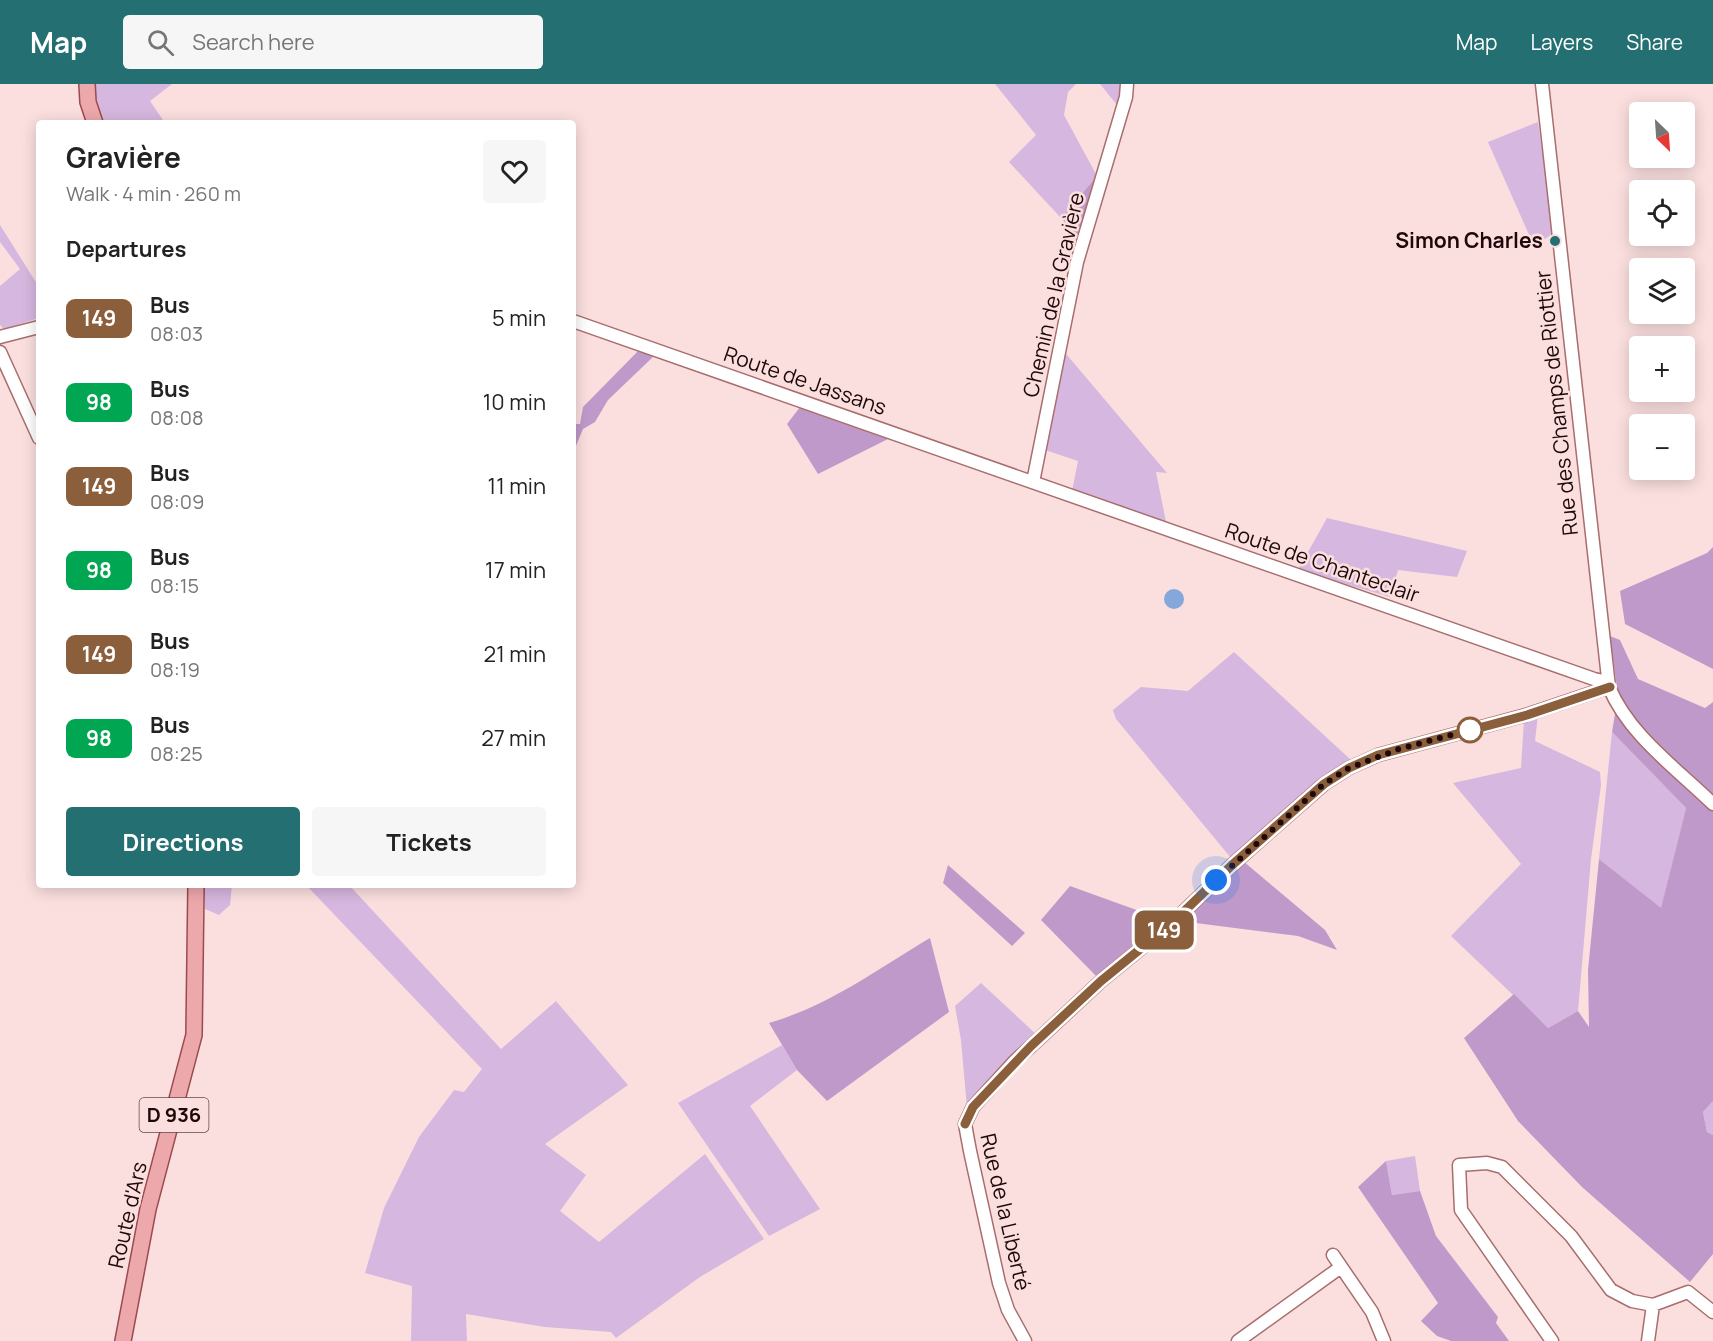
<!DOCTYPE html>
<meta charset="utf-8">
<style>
body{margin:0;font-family:Manrope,sans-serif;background:#f6f6f6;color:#222;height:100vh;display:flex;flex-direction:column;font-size:22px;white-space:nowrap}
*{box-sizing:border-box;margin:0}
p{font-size:20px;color:#767676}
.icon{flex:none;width:33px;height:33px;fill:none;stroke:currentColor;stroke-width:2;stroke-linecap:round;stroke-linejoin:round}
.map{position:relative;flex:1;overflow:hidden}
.details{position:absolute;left:36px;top:36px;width:540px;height:768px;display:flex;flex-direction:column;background:#fff;border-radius:6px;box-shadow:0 3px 15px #0003}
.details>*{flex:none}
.badge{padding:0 12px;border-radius:9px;font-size:21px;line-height:39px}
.needle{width:39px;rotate:155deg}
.fabs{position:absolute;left:1629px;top:18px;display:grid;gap:12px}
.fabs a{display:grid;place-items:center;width:66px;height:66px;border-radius:6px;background:#fff;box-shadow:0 3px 15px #0003;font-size:30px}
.you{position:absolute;width:30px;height:30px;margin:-15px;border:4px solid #fff;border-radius:50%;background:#1a73e8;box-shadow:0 0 0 9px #1a73e833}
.map>.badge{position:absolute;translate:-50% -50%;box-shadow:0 0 0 3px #fff}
h2{padding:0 30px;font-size:22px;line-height:54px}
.round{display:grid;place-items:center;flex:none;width:63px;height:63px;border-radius:6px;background:#f6f6f6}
.overview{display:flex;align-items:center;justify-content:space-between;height:102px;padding:0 30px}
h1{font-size:28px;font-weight:700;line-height:45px}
.button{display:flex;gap:12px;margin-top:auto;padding:12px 30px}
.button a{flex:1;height:69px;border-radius:6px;background:#246f72;color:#fff;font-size:24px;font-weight:700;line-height:69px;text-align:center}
.button a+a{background:#f6f6f6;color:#222}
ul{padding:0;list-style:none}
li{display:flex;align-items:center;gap:18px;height:84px;padding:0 30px}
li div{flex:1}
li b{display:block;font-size:22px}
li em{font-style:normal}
li .badge{min-width:66px;font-weight:700;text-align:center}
header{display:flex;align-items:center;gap:36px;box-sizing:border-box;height:84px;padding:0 30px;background:#246f72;color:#fff}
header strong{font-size:28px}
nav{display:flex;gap:33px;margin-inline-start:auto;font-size:21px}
.search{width:420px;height:54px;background:#f6f6f6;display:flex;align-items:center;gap:15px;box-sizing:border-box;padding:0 21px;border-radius:6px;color:#767676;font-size:22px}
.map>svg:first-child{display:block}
.green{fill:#d6b7df}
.forest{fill:#c099cb}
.water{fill:#86a7da}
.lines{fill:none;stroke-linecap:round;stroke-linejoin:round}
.minor-casing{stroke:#a96d6d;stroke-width:15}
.major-casing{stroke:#9b4a4e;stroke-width:18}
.minor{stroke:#fff;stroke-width:12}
.major{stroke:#eca8ab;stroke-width:15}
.line-casing{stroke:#fff;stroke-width:14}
.line{stroke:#8b5e3c;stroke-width:9}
.walk{stroke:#1e0809;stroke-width:6;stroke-dasharray:0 10.8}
.poi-dot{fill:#246f72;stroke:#fbdfdf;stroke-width:2}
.stop-dot{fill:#fff;stroke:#8b5e3c;stroke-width:3}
.labels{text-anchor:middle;stroke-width:5;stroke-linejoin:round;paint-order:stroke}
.shield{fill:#fbdfdf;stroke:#604849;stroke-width:1.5}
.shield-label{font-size:20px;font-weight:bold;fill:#1e0809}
.poi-label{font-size:21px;font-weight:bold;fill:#1e0809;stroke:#fbdfdf;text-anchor:end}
.street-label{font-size:21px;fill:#1e0809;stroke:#fbdfdf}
</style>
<header>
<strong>Map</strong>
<div class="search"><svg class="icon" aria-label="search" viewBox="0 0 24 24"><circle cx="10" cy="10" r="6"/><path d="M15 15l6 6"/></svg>Search here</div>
<nav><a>Map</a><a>Layers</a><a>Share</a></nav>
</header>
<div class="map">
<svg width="1713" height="1257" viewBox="0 0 1713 1257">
<rect width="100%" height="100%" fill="#fbdfdf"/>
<path class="green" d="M 93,0 L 172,0 L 150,17 L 165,39 L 102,39 L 96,26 Z
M 995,0 L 1076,0 L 1068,8 L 1064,31 L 1097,92 L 1061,134 L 1009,78 L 1036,51 Z
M 1100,0 L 1121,0 L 1117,21 Z
M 1538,38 L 1554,149 L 1534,162 L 1488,58 Z
M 0,141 L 39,203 L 39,234 L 4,245 L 0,241 L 0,202 L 20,185 L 0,158 Z
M 1061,264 L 1167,389 L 1156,388 L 1166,438 L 1072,407 L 1078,377 L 1042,365 Z
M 1327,434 L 1467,467 L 1457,493 L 1398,486 L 1390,513 L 1298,486 Z
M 1234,568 L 1351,676 L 1321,696 L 1231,774 L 1116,635 L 1113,626 L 1141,603 L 1188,607 Z
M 1538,631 L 1535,657 L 1600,688 L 1601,701 L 1591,775 L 1578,927 L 1548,944 L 1451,852 L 1521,780 L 1453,699 L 1521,684 L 1524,636 Z
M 1612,648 L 1686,724 L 1661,825 L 1599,775 Z
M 204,801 L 232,801 L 230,821 L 219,831 L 205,825 Z
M 306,801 L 349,801 L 501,965 L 556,917 L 628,1001 L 545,1060 L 586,1091 L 560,1127 L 599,1158 L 705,1070 L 764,1155 L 700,1193 L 616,1254 L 611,1248 L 545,1243 L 466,1230 L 467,1257 L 411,1257 L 412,1202 L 365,1189 L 384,1124 L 419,1053 L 454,1006 L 464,1008 L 482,985 Z
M 981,899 L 1037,951 L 967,1024 L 961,956 L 955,922 Z
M 782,961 L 797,986 L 750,1022 L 820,1125 L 769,1152 L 678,1019 Z
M 1713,1017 L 1713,1051 L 1707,1048 L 1703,1028 Z
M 1415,1072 L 1420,1107 L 1392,1111 L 1386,1077 Z"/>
<path class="forest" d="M 1097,92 L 1081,155 L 1061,134 Z
M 639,266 L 654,272 L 608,316 L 595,338 L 583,345 L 573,369 L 573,340 L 580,340 L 583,323 Z
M 800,323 L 892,353 L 818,390 L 787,340 Z
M 1713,463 L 1713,585 L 1625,540 L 1620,507 L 1707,469 Z
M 1610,552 L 1620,556 L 1638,595 L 1705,624 L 1713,618 L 1713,1017 L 1703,1028 L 1707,1048 L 1713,1051 L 1713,1170 L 1690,1198 L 1582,1103 L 1518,1037 L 1464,954 L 1514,910 L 1548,944 L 1578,927 L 1589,943 L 1588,886 L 1599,775 L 1661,824 L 1686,724 L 1612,648 L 1618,611 Z
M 1243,777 L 1325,846 L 1337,866 L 1298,852 L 1180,837 Z
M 948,781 L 1025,849 L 1012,862 L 943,799 Z
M 1070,802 L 1167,837 L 1098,894 L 1041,836 Z
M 930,854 L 949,928 L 827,1017 L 797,986 L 769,939 C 828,922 878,885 930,854 Z
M 1386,1077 L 1392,1111 L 1420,1107 L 1436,1152 L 1498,1233 L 1496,1239 L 1509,1257 L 1451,1257 L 1437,1252 L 1421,1237 L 1438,1219 L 1358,1103 Z"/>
<path class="water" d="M1164 515a10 10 0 1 1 20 0a10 10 0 1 1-20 0Z"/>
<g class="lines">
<defs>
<path id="minor" d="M 1542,0 L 1609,603 C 1629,651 1676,684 1713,720
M 573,237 L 1594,595 L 1608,598
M 0,253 L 39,243
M 0,268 L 39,354
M 1033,398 L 1077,178 L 1126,13 L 1127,0
M 1333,1171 L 1372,1228 L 1384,1257
M 1025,1257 L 1008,1226 L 999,1199 L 970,1067 L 965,1040 L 973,1023 L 1014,978 L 1101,897 L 1171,840 L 1231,782 L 1324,700 L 1349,684 L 1378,671 L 1526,631 L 1609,603
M 1238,1257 L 1341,1183
M 1552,1257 L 1461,1126 L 1459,1081 L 1487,1079 L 1502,1083 L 1571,1152 L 1611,1206 L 1632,1217 L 1653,1221 L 1688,1208 L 1713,1228
M 1648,1257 L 1653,1221"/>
<path id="major" d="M 87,0 L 88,18 L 95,39
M 123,1257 L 148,1125 L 194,951 L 196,801"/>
</defs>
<use href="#minor" class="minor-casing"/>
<use href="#major" class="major-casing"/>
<use href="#minor" class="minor"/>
<use href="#major" class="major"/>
</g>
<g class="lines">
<defs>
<path id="line" d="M 965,1040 L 973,1023 L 1031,962 L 1101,897 L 1171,840 L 1231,782 L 1324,700 L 1349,684 L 1378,671 L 1527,631 L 1610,603"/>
</defs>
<use href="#line" class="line-casing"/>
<use href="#line" class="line"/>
<path class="walk" d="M 1216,796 L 1324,700 L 1349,684 L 1399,665 L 1470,646"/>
</g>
<circle class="poi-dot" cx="1555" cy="157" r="6"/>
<circle class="stop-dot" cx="1470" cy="646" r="12"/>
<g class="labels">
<rect class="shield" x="139.5" y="1014" width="69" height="34" rx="4.5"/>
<g class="shield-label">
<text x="174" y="1038">D 936</text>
</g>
<g class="poi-label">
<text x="1543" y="164">Simon Charles</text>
</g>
<g class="street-label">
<text transform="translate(1054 211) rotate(-77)" y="7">Chemin de la Gravière</text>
<text transform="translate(805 297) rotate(19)" y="7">Route de Jassans</text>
<text transform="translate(1557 319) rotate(-96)" y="7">Rue des Champs de Riottier</text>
<text transform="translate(1322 479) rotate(19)" y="7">Route de Chanteclair</text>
<text transform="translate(1005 1128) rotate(77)" y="7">Rue de la Liberté</text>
<text transform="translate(128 1131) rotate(-77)" y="7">Route d'Ars</text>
</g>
</g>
</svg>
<div class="fabs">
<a><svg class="needle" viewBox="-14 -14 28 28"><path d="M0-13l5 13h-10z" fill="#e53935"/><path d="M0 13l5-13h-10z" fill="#767676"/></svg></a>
<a><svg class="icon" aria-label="locate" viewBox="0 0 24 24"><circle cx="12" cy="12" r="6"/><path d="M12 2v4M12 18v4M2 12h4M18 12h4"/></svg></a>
<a><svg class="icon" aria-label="layers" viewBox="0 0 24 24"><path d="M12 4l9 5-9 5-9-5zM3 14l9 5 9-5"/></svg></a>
<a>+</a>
<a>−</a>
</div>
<div class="you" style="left:1216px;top:796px"></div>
<b class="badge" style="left:1164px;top:846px;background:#8b5e3c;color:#fff">149</b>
<section class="details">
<div class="overview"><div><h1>Gravière</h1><p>Walk · 4 min · 260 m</p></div><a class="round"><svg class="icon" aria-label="heart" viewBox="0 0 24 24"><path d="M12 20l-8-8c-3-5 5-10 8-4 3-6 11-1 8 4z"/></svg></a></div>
<h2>Departures</h2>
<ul>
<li><span class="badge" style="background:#8b5e3c;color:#fff">149</span><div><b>Bus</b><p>08:03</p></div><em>5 min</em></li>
<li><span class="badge" style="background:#00a651;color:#fff">98</span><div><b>Bus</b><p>08:08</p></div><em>10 min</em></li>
<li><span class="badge" style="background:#8b5e3c;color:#fff">149</span><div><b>Bus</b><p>08:09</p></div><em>11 min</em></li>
<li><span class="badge" style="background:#00a651;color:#fff">98</span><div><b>Bus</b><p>08:15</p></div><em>17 min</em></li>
<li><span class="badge" style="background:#8b5e3c;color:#fff">149</span><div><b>Bus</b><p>08:19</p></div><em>21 min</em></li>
<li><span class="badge" style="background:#00a651;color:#fff">98</span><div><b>Bus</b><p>08:25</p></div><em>27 min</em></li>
</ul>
<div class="button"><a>Directions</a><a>Tickets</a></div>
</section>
</div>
